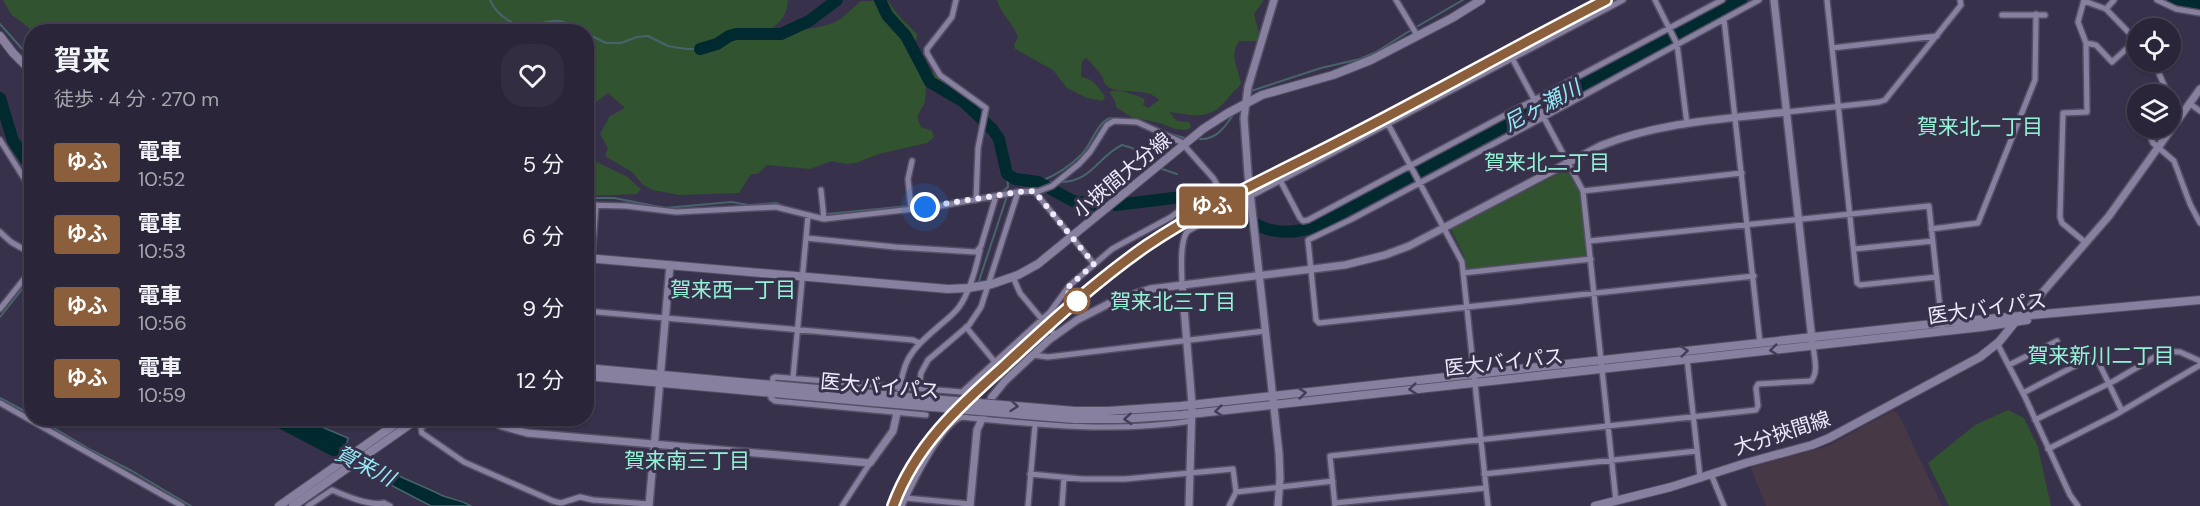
<!DOCTYPE html>
<html lang="ja">
<meta charset="utf-8">
<style>
body{margin:0;font-family:"DM Sans","Noto Sans JP",sans-serif;background:#322d40;color:#f1f3f6;height:100vh;display:flex;flex-direction:column;font-size:22px;white-space:nowrap}
*{box-sizing:border-box;margin:0}
p{font-size:20px;color:#a5a5ae}
.icon{flex:none;width:33px;height:33px;fill:none;stroke:currentColor;stroke-width:2;stroke-linecap:round;stroke-linejoin:round}
.map{position:relative;flex:1;overflow:hidden}
.details{position:absolute;left:24px;top:24px;width:570px;height:402px;display:flex;flex-direction:column;background:#2a2538;border-radius:24px;box-shadow:0 2px 4px #0004,0 0 0 2px #464253}
.details>*{flex:none}
.badge{padding:0 12px;border-radius:4px;font-size:21px;line-height:39px}
.tools{position:absolute;left:2127px;top:18px;display:grid;gap:12px}
.tools a{display:grid;place-items:center;width:54px;height:54px;border-radius:50%;background:#2a2538;box-shadow:0 2px 4px #0004,0 0 0 2px #464253;font-size:30px}
.you{position:absolute;width:30px;height:30px;margin:-15px;border:4px solid #fff;border-radius:50%;background:#1a73e8;box-shadow:0 0 0 9px #1a73e833}
.map>.badge{position:absolute;translate:-50% -50%;box-shadow:0 0 0 3px #fff}
.round{display:grid;place-items:center;flex:none;width:63px;height:63px;border-radius:24px;background:#322d40}
.overview{display:flex;align-items:center;justify-content:space-between;height:102px;padding:0 30px}
h1{font-size:28px;font-weight:700;line-height:45px}
ul{padding:0;list-style:none}
li{display:flex;align-items:center;gap:18px;height:72px;padding:0 30px}
li div{flex:1}
li b{display:block;font-size:22px}
li em{font-style:normal}
li .badge{min-width:66px;font-weight:700;text-align:center}
.map>svg:first-child{display:block}
.education{fill:#473845}
.green{fill:#315330}
.water{fill:#002a2f;stroke:#47646c;stroke-width:1.5}
.lines{fill:none;stroke-linecap:round;stroke-linejoin:round}
.stream{stroke:#47646c;stroke-width:2}
.river{stroke:#002a2f;stroke-width:12}
.minor-casing{stroke:#554f66;stroke-width:8}
.tertiary-casing{stroke:#554f66;stroke-width:10}
.secondary-casing{stroke:#554f66;stroke-width:10}
.minor{stroke:#87809f;stroke-width:5}
.tertiary{stroke:#87809f;stroke-width:7}
.secondary{stroke:#87809f;stroke-width:8}
.rail-casing{stroke:#a29db2;stroke-width:4.5}
.rail{stroke:#38314b;stroke-width:2;stroke-dasharray:7;stroke-linecap:butt}
.secondary-bridge-casing{stroke:#554f66;stroke-width:10;stroke-linecap:butt}
.secondary-bridge{stroke:#87809f;stroke-width:8}
.oneway{stroke:#443d58}
.line-casing{stroke:#fff;stroke-width:14}
.line{stroke:#8b5e3c;stroke-width:9}
.walk{stroke:#eeeafc;stroke-width:6;stroke-dasharray:0 10.8}
.stop-dot{fill:#fff;stroke:#8b5e3c;stroke-width:3}
.labels{text-anchor:middle;stroke-width:6;stroke-linejoin:round;paint-order:stroke}
.street-label{font-size:20px;fill:#eeeafc;stroke:#38314b}
.water-label{font-size:21px;font-style:italic;fill:#93ebf6;stroke:#38314b}
.neighbourhood-label{font-size:21px;fill:#93f2d5;stroke:#38314b}
</style>
<div class="map">
<svg width="2200" height="506" viewBox="0 0 2200 506">
<rect width="100%" height="100%" fill="#38314b"/>
<path class="education" d="M 1892,411 L 1898,413 L 1942,506 L 1766,506 L 1751,469 L 1753,467 L 1828,446 Z"/>
<path class="green" d="M 3,0 L 788,0 C 787,15 781,22 769,30 C 786,33 819,29 835,22 C 844,18 853,7 861,1 L 888,1 L 898,15 L 917,34 L 914,58 L 943,80 L 946,86 L 926,86 L 925,102 L 917,117 L 921,127 L 932,131 L 934,137 L 927,143 L 879,154 L 856,163 L 846,164 L 832,161 L 810,169 L 767,165 L 758,174 L 751,174 L 739,193 L 679,195 L 653,190 L 643,185 L 632,172 L 605,156 L 608,148 L 600,134 L 610,116 L 625,108 L 608,93 L 587,109 L 586,32 L 33,31 L 11,14 Z
M 997,0 L 1264,0 L 1254,14 L 1260,37 L 1256,41 L 1239,41 C 1229,56 1238,67 1241,83 C 1238,89 1233,91 1229,97 C 1209,122 1196,115 1169,112 L 1177,121 L 1189,122 L 1191,127 L 1187,130 L 1175,129 L 1160,123 L 1131,117 L 1116,107 L 1115,101 L 1109,92 C 1118,88 1135,95 1145,99 L 1143,105 L 1148,108 L 1159,100 C 1146,85 1118,97 1106,85 C 1104,82 1103,79 1102,76 C 1097,69 1092,64 1086,58 L 1082,61 L 1081,77 C 1093,78 1098,87 1105,96 L 1103,101 L 1087,98 L 1067,88 L 1053,70 L 1015,49 L 1014,45 L 1018,37 C 1013,23 1001,14 997,0 Z
M 586,157 L 626,176 L 641,189 L 637,194 L 587,196 Z
M 1568,169 L 1580,193 L 1587,257 L 1467,270 L 1464,256 L 1451,229 Z
M 2008,410 L 2024,418 L 2038,447 L 2051,506 L 1949,506 L 1928,463 L 1975,425 Z"/>
<path class="water" d="M 277,419 L 303,419 L 348,438 L 345,452 L 339,456 L 291,427 L 291,425 Z
M 365,462 C 370,467 376,465 383,468 C 401,478 421,485 439,494 C 449,499 461,500 471,506 L 431,506 L 358,468 Z"/>
<g class="lines">
<path class="stream" d="M 490,0 C 496,14 516,30 532,26 C 542,24 550,19 560,21 C 568,23 576,28 582,32
M 0,24 L 32,60
M 1418,26 L 1463,0
M 586,33 L 606,43 L 621,43 L 637,37 L 648,36 L 668,46 L 686,49 L 700,49
M 1251,91 L 1321,68 L 1360,59 L 1376,52 L 1411,30
M 1170,134 L 1185,138
M 1200,139 C 1216,140 1225,127 1233,115
M 1162,169 L 1177,174
M 1041,181 C 1057,175 1069,167 1082,154 C 1091,145 1098,120 1111,118
M 1038,182 L 1053,182
M 1059,182 C 1091,183 1097,157 1122,145 L 1132,148 L 1153,164
M 586,198 L 614,198 L 665,208 L 731,202 L 749,205 L 776,203 L 789,208
M 817,215 L 939,203 L 1002,192 L 1008,187 L 1007,174
M 978,284 L 1007,196
M 0,317 L 32,277
M 0,398 L 32,415
M 37,418 L 91,450 L 132,471 L 191,506"/>
<path class="river" d="M 880,0 L 887,15 L 906,36 L 930,82 L 964,102 L 993,130 L 999,139 L 1007,174 L 1015,179 L 1038,182 L 1073,201 L 1104,206
M 2163,0 L 2181,5 L 2200,5
M 700,49 L 717,44 L 729,36 L 736,34 L 781,34 L 809,21 L 837,0
M 0,98 L 13,141 L 32,168
M 1215,196 L 1221,198 C 1252,226 1274,241 1317,226 L 1741,0
M 1116,205 L 1198,195
M 272,418 L 375,472"/>
<defs>
<path id="minor" d="M 956,0 L 952,17 L 927,49 L 927,53 L 940,75 L 986,108 L 978,148 L 976,200
M 1396,0 L 1417,35
M 1655,0 L 1677,44 L 1687,124
M 1827,0 L 1857,283 L 1860,285 L 1937,277
M 2084,0 L 2078,22 L 2086,43 L 2087,112 L 2063,113 L 2060,217 L 2062,223 L 2086,243
M 2157,0 L 2176,9 L 2200,13
M 2084,1 L 2106,9 L 2138,42
M 2106,9 L 2114,0
M 2002,15 L 2045,15
M 1724,19 L 1760,343
M 2086,43 L 2096,45 L 2112,62 L 2136,40
M 1832,48 L 1937,36
M 2170,48 L 2176,43
M 1512,58 L 1583,191 L 1616,501
M 2154,62 L 2168,94
M 2170,100 L 2176,112 L 2180,116
M 2189,103 L 2200,111
M 2135,105 L 2138,111
M 1787,112 L 1879,102 L 1885,100 L 1961,5 L 1960,0
M 1388,124 L 1462,262 L 1488,506
M 2146,128 L 2153,143 L 2174,161 L 2190,204 L 2200,223
M 0,140 L 32,191
M 1280,180 L 1300,218 L 1303,221 L 1308,220 L 1722,0
M 821,190 L 824,219
M 1034,191 L 1094,264
M 1583,191 L 1742,173
M 586,205 L 626,206 L 676,212 L 776,207 L 824,219 L 940,206 L 1018,192 L 1039,191 L 1052,186 L 1079,164 L 1090,152 L 1107,125 L 1114,121 L 1137,122 L 1181,142 L 1214,179 L 1217,185 L 1216,189 L 1182,209 L 1171,217 L 1112,249 L 1069,286 L 1050,312 L 962,392 L 775,377 L 773,378 L 771,398 L 775,401 L 926,415
M 911,208 L 908,179 L 912,161
M 1931,229 L 1978,223 L 2035,80 L 2036,14
M 0,232 L 11,242 L 32,254
M 806,238 L 895,247 L 976,252 L 981,246 L 996,196
M 1589,241 L 1929,206 L 1942,326
M 1854,249 L 1933,241
M 592,258 L 596,205
M 1463,273 L 1591,259
M 1754,276 L 1319,323 L 1316,320 L 1308,240 L 1350,220 L 1544,117 L 1759,0
M 1013,277 L 1020,293 L 1055,335
M 1182,284 C 1182,271 1179,240 1188,231 L 1247,198 L 1623,0
M 0,309 L 32,269
M 586,311 L 913,340 L 919,343
M 966,327 L 995,362
M 1997,343 L 2025,397 L 2070,495 L 2078,506
M 1033,355 L 1048,357 L 1265,331
M 1687,359 L 1700,477
M 2009,365 L 2057,341
M 793,378 L 808,216
M 919,388 L 921,373 L 928,360 L 969,325 L 981,307 L 1018,192
M 2023,393 L 2090,358 L 2096,357 L 2122,411
M 898,400 C 903,359 909,352 939,326 C 946,320 954,314 959,307 C 970,292 976,268 980,250
M 0,403 L 182,506
M 433,418 L 421,428 L 422,433 L 464,462 L 553,501 L 561,503 L 580,497 L 593,500 L 649,504
M 2035,420 L 2114,381 L 2165,351 L 2180,352 L 2200,361
M 2048,449 L 2115,415 L 2200,365
M 1030,474 L 1082,479 L 1125,479 L 1233,469 L 1236,492 L 1229,506
M 1484,474 L 1697,451
M 1711,474 L 1724,506
M 1236,492 L 1333,481
M 905,498 L 970,504
M 1335,503 L 1486,488
M 308,506 L 332,490 C 346,496 369,506 384,503 L 390,506
M 842,506 L 870,463
M 902,506 C 911,486 941,424 962,417 C 1040,425 1114,433 1192,421
M 1028,506 L 1035,425
M 1062,506 L 1064,478
M 1335,506 L 1330,456 L 1756,410 L 1758,406 L 1756,388 L 1758,384 L 1811,381 C 1819,372 1814,357 1813,345"/>
<path id="tertiary" d="M 1274,0 L 1248,87 L 1244,118 L 1248,174 L 1279,453 L 1280,478 L 1278,506
M 1774,0 L 1812,340
M 1182,284 L 1192,404 L 1189,506
M 2022,316 L 2109,216 L 2200,89
M 487,418 L 502,426 L 527,433 L 870,463 L 893,431 L 897,413
M 649,506 L 670,265
M 970,506 L 977,430 L 992,397 L 1005,381 L 1049,340 L 1077,320 L 1114,301 L 1150,289 L 1345,265 L 1385,255 L 1409,246 L 1600,146 C 1659,122 1724,119 1787,112"/>
<path id="secondary" d="M 0,36 L 13,53 L 32,72
M 586,258 L 948,289 L 968,288 L 992,284 L 1018,275 L 1038,264 L 1203,129 L 1228,113 L 1262,95 L 1333,75 L 1371,60 L 1452,18 L 1481,0
M 586,368 L 872,394
M 586,376 L 872,402
M 1075,411 L 1108,411 L 1181,406 L 1942,323 L 2200,300
M 1074,419 L 1120,419 L 1182,415 L 1982,327 L 2027,320
M 279,506 L 404,418
M 293,506 L 419,418
M 1595,506 L 1671,487 L 1746,463 L 1812,445 L 1829,438 L 1980,357 L 1999,342 L 2016,321"/>
</defs>
<use href="#minor" class="minor-casing"/>
<use href="#tertiary" class="tertiary-casing"/>
<use href="#secondary" class="secondary-casing"/>
<use href="#minor" class="minor"/>
<use href="#tertiary" class="tertiary"/>
<use href="#secondary" class="secondary"/>
<defs>
<path id="rail" d="M 893,506 C 915,446 958,407 1004,366 C 1049,324 1096,281 1146,246 C 1209,203 1279,173 1346,138 C 1433,93 1519,45 1606,0"/>
</defs>
<use href="#rail" class="rail-casing"/>
<use href="#rail" class="rail"/>
<defs>
<path id="secondary-bridge" d="M 872,394 L 1075,411
M 872,402 L 1074,419"/>
</defs>
<use href="#secondary-bridge" class="secondary-bridge-casing"/>
<use href="#secondary-bridge" class="secondary-bridge"/>
</g>
<defs><path id="oneway-chevron" d="M-2-3.5L2.5 0L-2 3.5" fill="none" stroke-width="1.6" stroke-linecap="round" stroke-linejoin="round" transform="scale(1.5)"/></defs>
<g class="oneway">
<use href="#oneway-chevron" transform="translate(1774 350) rotate(174)"/>
<use href="#oneway-chevron" transform="translate(1684 351) rotate(-6)"/>
<use href="#oneway-chevron" transform="translate(1413 389) rotate(174)"/>
<use href="#oneway-chevron" transform="translate(1302 393) rotate(-6)"/>
<use href="#oneway-chevron" transform="translate(1014 406) rotate(5)"/>
<use href="#oneway-chevron" transform="translate(1219 411) rotate(174)"/>
<use href="#oneway-chevron" transform="translate(1128 419) rotate(176)"/>
</g>
<g class="lines">
<defs>
<path id="line" d="M 893,506 C 915,446 958,407 1004,366 C 1049,324 1096,281 1146,246 C 1210,203 1281,172 1350,136 C 1436,92 1520,44 1606,0"/>
</defs>
<use href="#line" class="line-casing"/>
<use href="#line" class="line"/>
<path class="walk" d="M 925,207 L 1018,192 L 1034,191 L 1094,264 L 1065,290 L 1077,301"/>
</g>
<circle class="stop-dot" cx="1077" cy="301" r="12"/>
<g class="labels">
<g class="street-label">
<text transform="translate(1122 175) rotate(-40)" y="7">小挾間大分線</text>
<text transform="translate(1987 308) rotate(-8)" y="7">医大バイパス</text>
<text transform="translate(1504 362) rotate(-6)" y="7">医大バイパス</text>
<text transform="translate(880 386) rotate(5)" y="7">医大バイパス</text>
<text transform="translate(1782 433) rotate(-18)" y="7">大分挾間線</text>
</g>
<g class="water-label">
<text transform="translate(1542 106) rotate(-28)" y="7">尼ヶ瀬川</text>
<text transform="translate(365 466) rotate(27)" y="7">賀来川</text>
</g>
<g class="neighbourhood-label">
<text x="1980" y="134">賀来北一丁目</text>
<text x="1547" y="170">賀来北二丁目</text>
<text x="733" y="297">賀来西一丁目</text>
<text x="1173" y="309">賀来北三丁目</text>
<text x="2101" y="363">賀来新川二丁目</text>
<text x="687" y="468">賀来南三丁目</text>
</g>
</g>
</svg>
<div class="tools">
<a><svg class="icon" aria-label="locate" viewBox="0 0 24 24"><circle cx="12" cy="12" r="6"/><path d="M12 2v4M12 18v4M2 12h4M18 12h4"/></svg></a>
<a><svg class="icon" aria-label="layers" viewBox="0 0 24 24"><path d="M12 4l9 5-9 5-9-5zM3 14l9 5 9-5"/></svg></a>
</div>
<div class="you" style="left:925px;top:207px"></div>
<b class="badge" style="left:1212px;top:206px;background:#8b5e3c;color:#fff">ゆふ</b>
<section class="details">
<div class="overview"><div><h1>賀来</h1><p>徒歩 · 4 分 · 270 m</p></div><a class="round"><svg class="icon" aria-label="heart" viewBox="0 0 24 24"><path d="M12 20l-8-8c-3-5 5-10 8-4 3-6 11-1 8 4z"/></svg></a></div>
<ul>
<li><span class="badge" style="background:#8b5e3c;color:#fff">ゆふ</span><div><b>電車</b><p>10:52</p></div><em>5 分</em></li>
<li><span class="badge" style="background:#8b5e3c;color:#fff">ゆふ</span><div><b>電車</b><p>10:53</p></div><em>6 分</em></li>
<li><span class="badge" style="background:#8b5e3c;color:#fff">ゆふ</span><div><b>電車</b><p>10:56</p></div><em>9 分</em></li>
<li><span class="badge" style="background:#8b5e3c;color:#fff">ゆふ</span><div><b>電車</b><p>10:59</p></div><em>12 分</em></li>
</ul>
</section>
</div>
